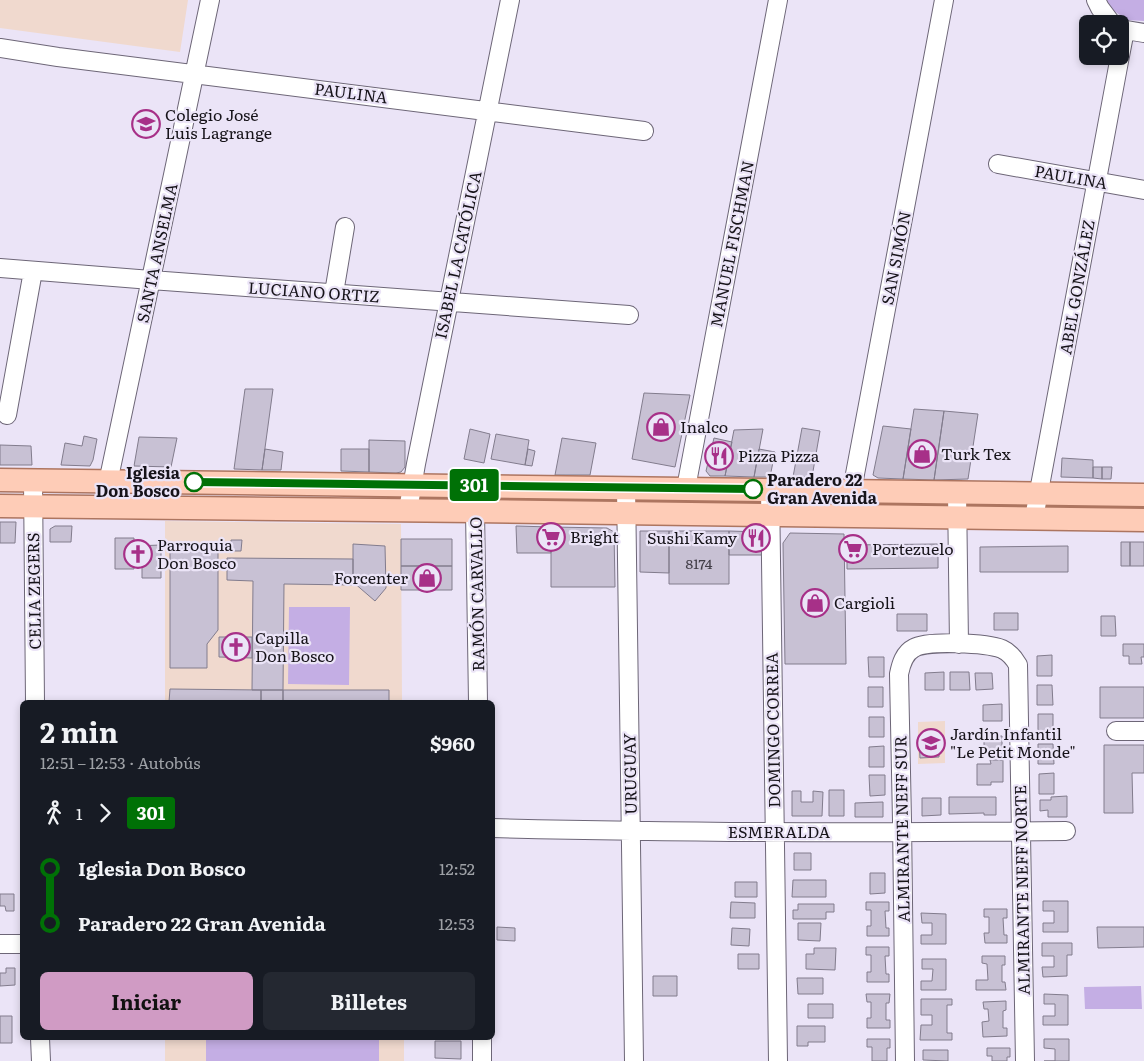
<!DOCTYPE html>
<html lang="es">
<meta charset="utf-8">
<style>
body{margin:0;font-family:Literata,serif;background:#242831;color:#f1f3f6;height:100vh;display:flex;flex-direction:column;font-size:19px;white-space:nowrap}
*{box-sizing:border-box;margin:0}
p{font-size:16px;color:#9ea1a6}
.icon{flex:none;width:28px;height:28px;fill:none;stroke:currentColor;stroke-width:2;stroke-linecap:round;stroke-linejoin:round}
.map{position:relative;flex:1;overflow:hidden}
.drawer{position:absolute;left:20px;top:700px;width:475px;height:340px;display:flex;flex-direction:column;background:#171b24;border-radius:8px;box-shadow:0 2px 8px #0003}
.drawer>*{flex:none}
.badge{padding:0 10px;border-radius:4px;font-size:18px;line-height:32px}
.tools{position:absolute;left:1079px;top:15px;display:grid;gap:10px}
.tools a{display:grid;place-items:center;width:50px;height:50px;border-radius:8px;background:#171b24;box-shadow:0 2px 8px #0003;font-size:25px}
.map>.badge{position:absolute;translate:-50% -50%;box-shadow:0 0 0 2px #fff}
.legs{display:flex;align-items:center;gap:8px;height:55px;padding:0 20px;font-size:16px}
.legs p{margin-inline-start:auto}
.overview{display:flex;align-items:center;justify-content:space-between;height:85px;padding:0 20px}
h1{font-size:28px;font-weight:700;line-height:38px}
.cta{display:flex;gap:10px;margin-top:auto;padding:10px 20px}
.cta a{flex:1;height:58px;border-radius:8px;background:#d09bc4;color:#111;font-size:20px;font-weight:700;line-height:58px;text-align:center}
.cta a+a{background:#242831;color:#f1f3f6}
ul{padding:0 20px;list-style:none}
li{display:flex;align-items:center;gap:18px;height:55px;font-size:19px}
li i{display:grid;place-items:center;width:8px;height:100%;margin:0 6px;background:currentColor}
li i::after{content:'';width:12px;height:12px;margin:-6px;border:4px solid;border-radius:50%;background:#171b24}
li p{margin-inline-start:auto}
li:first-child i{background:linear-gradient(#0000 50%,currentColor 0)}
li:last-child i{background:linear-gradient(currentColor 50%,#0000 0)}
.map>svg:first-child{display:block}
.education{fill:#f0d9ce}
.green{fill:#c4aee4}
.building{fill:#c8c1d4;stroke:#827c8d}
.lines{fill:none;stroke-linecap:round;stroke-linejoin:round}
.minor-casing{stroke:#6d6677;stroke-width:20}
.major-casing{stroke:#ad7560;stroke-width:25}
.minor{stroke:#fff;stroke-width:18}
.major{stroke:#feccb7;stroke-width:22}
.line-1-casing{stroke:#fff;stroke-width:11}
.line-1{stroke:#007106;stroke-width:8}
.stop-1-dot{fill:#fff;stroke:#007106;stroke-width:2.5}
.labels{text-anchor:middle;stroke-width:4.5;stroke-linejoin:round;paint-order:stroke}
.number-label{font-size:14px;fill:#423e48}
.street-label{font-size:16px;fill:#161319;stroke:#ebe4f7}
.poi-label{font-size:16px;fill:#161319;stroke:#ebe4f7;text-anchor:start}
.stop-label{font-size:16px;font-weight:bold;fill:#161319;stroke:#ebe4f7;text-anchor:end}
</style>
<div class="map">
<svg width="1144" height="1061" viewBox="0 0 1144 1061">
<rect width="100%" height="100%" fill="#ebe4f7"/>
<path class="education" d="M 0,0 L 188,0 L 180,52 L 0,28 Z
M 165,521 L 401,524 L 402,702 L 165,702 Z
M 945,721 L 945,763 L 918,764 L 918,722 Z
M 165,1038 L 404,1038 L 404,1061 L 165,1061 Z"/>
<path class="green" d="M 1107,0 L 1144,0 L 1144,21 L 1127,20 L 1110,8 Z
M 289,607 L 350,607 L 349,685 L 288,684 Z
M 1141,986 L 1142,1009 L 1085,1009 L 1084,987 Z
M 206,1038 L 379,1038 L 379,1061 L 206,1061 Z"/>
<path class="building" d="M 245,389 L 273,389 L 262,470 L 234,469 Z
M 644,393 L 690,395 L 675,467 L 632,459 Z
M 914,409 L 944,411 L 934,480 L 903,479 Z
M 944,411 L 978,414 L 968,479 L 934,480 Z
M 883,426 L 911,429 L 903,479 L 878,478 L 873,475 Z
M 802,428 L 820,431 L 812,477 L 793,477 Z
M 470,429 L 490,434 L 484,463 L 464,459 Z
M 763,429 L 754,477 L 725,476 L 734,430 Z
M 496,434 L 529,440 L 525,465 L 491,459 Z
M 84,436 L 97,439 L 93,460 L 90,466 L 61,465 L 65,443 L 82,446 Z
M 139,437 L 177,438 L 171,467 L 134,466 Z
M 562,438 L 596,443 L 590,475 L 555,475 Z
M 714,438 L 732,442 L 725,476 L 710,476 L 706,471 Z
M 369,440 L 405,441 L 405,467 L 401,472 L 396,473 L 369,472 Z
M 0,445 L 31,446 L 32,465 L 0,465 Z
M 265,449 L 283,452 L 281,470 L 262,470 Z
M 341,449 L 369,449 L 369,472 L 341,471 Z
M 528,449 L 535,451 L 532,466 L 525,465 Z
M 759,449 L 775,452 L 770,477 L 754,477 Z
M 1062,458 L 1093,460 L 1093,478 L 1061,477 Z
M 1093,467 L 1102,467 L 1102,479 L 1093,478 Z
M 1102,467 L 1112,467 L 1111,479 L 1102,479 Z
M 0,522 L 16,522 L 15,543 L 0,543 Z
M 55,526 L 72,526 L 71,542 L 50,542 L 50,529 Z
M 516,526 L 551,527 L 551,553 L 517,553 Z
M 551,527 L 607,528 L 614,532 L 615,587 L 551,587 Z
M 640,531 L 669,531 L 669,573 L 640,572 Z
M 669,531 L 729,531 L 729,584 L 669,584 Z
M 729,531 L 762,532 L 762,555 L 729,555 Z
M 790,533 L 844,534 L 846,664 L 785,664 L 783,543 Z
M 115,538 L 134,538 L 134,546 L 161,545 L 161,578 L 142,578 L 142,562 L 134,562 L 134,569 L 115,569 Z
M 401,539 L 452,539 L 452,566 L 401,566 Z
M 231,540 L 242,540 L 241,551 L 231,551 Z
M 1121,542 L 1130,542 L 1130,566 L 1121,566 Z
M 1130,542 L 1144,542 L 1144,566 L 1130,566 Z
M 353,544 L 385,546 L 386,588 L 375,601 L 353,582 Z
M 938,544 L 938,568 L 847,569 L 847,545 Z
M 1068,546 L 1068,572 L 980,572 L 980,547 Z
M 170,547 L 218,547 L 218,630 L 207,644 L 207,668 L 170,668 Z
M 227,558 L 353,559 L 353,585 L 284,584 L 283,690 L 252,690 L 253,581 L 227,580 Z
M 401,566 L 452,566 L 452,590 L 401,590 Z
M 994,613 L 1018,613 L 1018,630 L 994,630 Z
M 897,614 L 927,614 L 927,631 L 897,631 Z
M 1101,616 L 1115,616 L 1116,636 L 1101,636 Z
M 219,637 L 252,637 L 252,658 L 219,657 Z
M 1123,644 L 1144,644 L 1144,657 L 1141,657 L 1142,664 L 1129,664 L 1129,656 L 1123,656 Z
M 1052,655 L 1052,676 L 1037,676 L 1037,656 Z
M 868,657 L 884,657 L 884,677 L 869,677 Z
M 944,672 L 944,690 L 925,690 L 925,673 Z
M 950,672 L 969,672 L 970,690 L 950,690 Z
M 975,673 L 992,673 L 993,689 L 976,690 Z
M 1037,685 L 1052,685 L 1053,705 L 1037,705 Z
M 868,687 L 883,687 L 883,707 L 868,707 Z
M 1100,687 L 1144,687 L 1144,718 L 1100,718 Z
M 170,689 L 261,690 L 261,702 L 169,702 Z
M 261,690 L 283,690 L 283,702 L 261,702 Z
M 283,690 L 389,690 L 389,702 L 283,702 Z
M 1002,704 L 1002,721 L 983,721 L 983,705 Z
M 1038,714 L 1053,714 L 1053,734 L 1038,735 Z
M 869,717 L 884,717 L 884,737 L 869,737 Z
M 984,736 L 1002,736 L 1002,753 L 984,753 Z
M 919,740 L 939,740 L 939,757 L 920,758 Z
M 1038,744 L 1053,744 L 1054,764 L 1038,764 Z
M 1104,745 L 1144,745 L 1144,773 L 1132,773 L 1133,813 L 1104,813 Z
M 884,746 L 884,767 L 869,767 L 869,747 Z
M 990,760 L 1003,760 L 1003,782 L 991,782 L 991,785 L 977,785 L 977,764 L 991,764 Z
M 1054,773 L 1054,794 L 1039,794 L 1039,774 Z
M 869,775 L 885,775 L 885,795 L 870,796 Z
M 829,790 L 844,790 L 844,816 L 829,816 Z
M 792,791 L 801,791 L 801,802 L 813,802 L 813,791 L 823,792 L 822,816 L 792,816 Z
M 1067,796 L 1067,817 L 1048,817 L 1048,810 L 1040,811 L 1040,800 L 1051,800 L 1051,797 Z
M 949,797 L 996,797 L 996,815 L 984,815 L 984,813 L 949,814 Z
M 922,798 L 941,798 L 941,815 L 922,816 Z
M 883,802 L 883,817 L 855,817 L 855,803 Z
M 794,853 L 811,853 L 811,870 L 794,870 Z
M 870,873 L 885,873 L 885,893 L 870,894 Z
M 793,880 L 826,880 L 826,897 L 792,897 Z
M 735,882 L 757,882 L 757,897 L 735,897 Z
M 0,894 L 14,894 L 14,911 L 6,911 L 5,906 L 0,906 Z
M 1043,901 L 1068,901 L 1068,932 L 1043,932 L 1043,923 L 1054,923 L 1054,911 L 1043,911 Z
M 731,902 L 755,903 L 755,918 L 730,918 Z
M 866,902 L 889,902 L 889,911 L 885,911 L 886,928 L 889,928 L 889,936 L 867,936 L 867,926 L 871,926 L 871,910 L 866,910 Z
M 798,904 L 834,904 L 834,912 L 826,912 L 826,919 L 793,919 L 793,910 L 798,910 Z
M 984,909 L 1007,909 L 1007,918 L 1003,918 L 1004,935 L 1007,935 L 1007,943 L 985,943 L 984,933 L 989,933 L 989,917 L 984,917 Z
M 921,913 L 946,914 L 946,944 L 921,944 L 921,935 L 932,935 L 932,923 L 922,923 Z
M 798,923 L 821,923 L 820,941 L 798,940 Z
M 497,927 L 515,928 L 515,941 L 497,940 Z
M 1097,927 L 1144,927 L 1144,947 L 1098,948 Z
M 732,928 L 750,929 L 749,946 L 731,945 Z
M 1042,943 L 1072,943 L 1072,955 L 1067,955 L 1067,976 L 1043,977 L 1042,967 L 1054,967 L 1054,956 L 1042,956 Z
M 866,947 L 889,947 L 889,956 L 885,956 L 886,974 L 889,974 L 889,982 L 867,982 L 867,972 L 871,972 L 871,955 L 866,955 Z
M 814,948 L 836,948 L 835,970 L 806,969 L 806,954 L 814,954 Z
M 738,954 L 759,954 L 759,969 L 738,969 Z
M 982,956 L 1005,956 L 1005,965 L 1002,965 L 1002,982 L 1005,982 L 1006,990 L 976,990 L 976,980 L 988,980 L 987,964 L 982,963 Z
M 922,959 L 946,959 L 946,990 L 921,990 L 921,981 L 932,981 L 933,969 L 922,969 Z
M 6,968 L 15,968 L 15,985 L 0,986 L 0,973 L 6,973 Z
M 653,976 L 677,976 L 677,996 L 653,996 Z
M 797,978 L 823,978 L 823,994 L 798,994 Z
M 866,994 L 890,994 L 889,1003 L 886,1003 L 886,1020 L 890,1020 L 890,1028 L 867,1028 L 867,1018 L 871,1018 L 871,1002 L 867,1002 Z
M 1044,994 L 1068,995 L 1068,1025 L 1043,1025 L 1043,1016 L 1055,1016 L 1055,1004 L 1044,1004 Z
M 921,999 L 952,999 L 952,1005 L 947,1005 L 947,1033 L 952,1033 L 952,1040 L 920,1040 L 921,1025 L 932,1025 L 932,1015 L 921,1015 Z
M 1006,1001 L 1006,1010 L 1003,1011 L 1003,1028 L 1007,1028 L 1007,1036 L 983,1037 L 982,1022 L 989,1021 L 988,1009 L 984,1009 L 983,1002 Z
M 808,1004 L 833,1004 L 833,1018 L 808,1018 Z
M 0,1016 L 12,1016 L 12,1043 L 0,1043 Z
M 797,1026 L 825,1026 L 825,1042 L 808,1042 L 808,1046 L 797,1046 Z
M 867,1039 L 890,1039 L 890,1048 L 887,1048 L 887,1061 L 872,1061 L 872,1047 L 867,1047 Z
M 1044,1039 L 1069,1039 L 1069,1061 L 1044,1061 L 1055,1061 L 1055,1049 L 1044,1048 Z
M 435,1041 L 461,1041 L 461,1059 L 435,1058 Z
M 987,1048 L 1010,1048 L 1010,1057 L 1007,1057 L 1007,1061 L 992,1061 L 992,1056 L 987,1056 Z
M 923,1050 L 948,1050 L 948,1061 L 923,1060 Z"/>
<g class="lines">
<defs>
<path id="minor" d="M 1096,0 L 1100,8 L 1112,24
M 1120,29 L 1144,33
M 0,48 L 58,57 L 644,131
M 1120,56 L 1125,30
M 998,164 L 1144,190
M 0,268 L 151,280 L 629,315
M 334,293 L 345,227
M 7,415 L 33,271
M 33,480 L 35,702
M 476,486 L 475,511 L 478,702
M 626,487 L 634,1061
M 686,488 L 778,0
M 770,489 L 778,1061
M 957,492 L 959,644
M 103,506 L 210,0
M 408,510 L 416,464 L 510,0
M 853,516 L 852,490 L 944,0
M 1034,518 L 1120,56
M 1116,731 L 1144,731
M 492,828 C 684,833 875,833 1066,831
M 0,944 L 22,944
M 40,1038 L 41,1061
M 482,1038 L 482,1061
M 905,1061 L 902,821 L 899,674 C 901,664 904,653 914,648 C 927,640 987,643 1002,649 C 1009,652 1014,658 1018,665 L 1025,1061"/>
<path id="major" d="M 0,480 L 1144,495
M 0,506 L 475,511 L 1144,520"/>
</defs>
<use href="#minor" class="minor-casing"/>
<use href="#major" class="major-casing"/>
<use href="#minor" class="minor"/>
<use href="#major" class="major"/>
</g>
<g class="lines">
<defs>
<path id="line-1" d="M 194,482 L 753,489"/>
</defs>
<use href="#line-1" class="line-1-casing"/>
<use href="#line-1" class="line-1"/>
</g>
<defs>
<symbol id="school-ring" viewBox="-11 -11 22 22"><circle r="9.5" fill="#ebe4f7" stroke="#a73088" stroke-width="1.5"/><path d="M0-5L7-2L0 1L-7-2ZM-4 1L0 2.5L4 1V4Q0 6-4 4Z" fill="#a73088"/></symbol>
<symbol id="shop-ring" viewBox="-11 -11 22 22"><circle r="9.5" fill="#ebe4f7" stroke="#a73088" stroke-width="1.5"/><path d="M-5-2.5h2.3a2.7 3.5 0 0 1 5.4 0H5L5.5 6h-11ZM-1.5-2.5h3a1.5 2.3 0 0 0-3 0Z" fill="#a73088"/></symbol>
<symbol id="restaurant-ring" viewBox="-11 -11 22 22"><circle r="9.5" fill="#ebe4f7" stroke="#a73088" stroke-width="1.5"/><path d="M-5-6h1v4h1v-4h1v4h1v-4h1v5L-1.5 .5V6h-2V.5L-5-1ZM5-6V6H3V1.5H1.5Q1.5-4 5-6Z" fill="#a73088"/></symbol>
<symbol id="supermarket-ring" viewBox="-11 -11 22 22"><circle r="9.5" fill="#ebe4f7" stroke="#a73088" stroke-width="1.5"/><path d="M-6-5.5h2.5l.6 2H6L4.5 2H-2.5L-4.4-4H-6ZM-1.5 3.2a1.3 1.3 0 1 0 .1 0ZM3 3.2a1.3 1.3 0 1 0 .1 0Z" fill="#a73088"/></symbol>
<symbol id="church-ring" viewBox="-11 -11 22 22"><circle r="9.5" fill="#ebe4f7" stroke="#a73088" stroke-width="1.5"/><path d="M-1.2-6h2.4v3.5h3.3v2.4h-3.3V6h-2.4V-.1h-3.3v-2.4h3.3Z" fill="#a73088"/></symbol>
</defs>
<g fill-rule="evenodd">
<use href="#school-ring" x="130" y="108" width="32" height="32"/>
<use href="#shop-ring" x="645" y="411" width="32" height="32"/>
<use href="#shop-ring" x="906" y="438" width="32" height="32"/>
<use href="#restaurant-ring" x="703" y="440" width="32" height="32"/>
<use href="#supermarket-ring" x="535" y="521" width="32" height="32"/>
<use href="#restaurant-ring" x="740" y="522" width="32" height="32"/>
<use href="#supermarket-ring" x="837" y="533" width="32" height="32"/>
<use href="#church-ring" x="122" y="538" width="32" height="32"/>
<use href="#shop-ring" x="411" y="562" width="32" height="32"/>
<use href="#shop-ring" x="799" y="587" width="32" height="32"/>
<use href="#church-ring" x="220" y="631" width="32" height="32"/>
<use href="#school-ring" x="915" y="727" width="32" height="32"/>
</g>
<g class="stop-1-dot">
<circle cx="194" cy="482" r="9"/>
<circle cx="753" cy="489" r="9"/>
</g>
<g class="labels">
<g class="number-label">
<text x="699" y="569">8174</text>
</g>
<g class="street-label">
<text transform="translate(351 93) rotate(7)" y="6">PAULINA</text>
<text transform="translate(1071 177) rotate(10)" y="6">PAULINA</text>
<text transform="translate(732 244) rotate(-79)" y="6">MANUEL FISCHMAN</text>
<text transform="translate(157 253) rotate(-78)" y="6">SANTA ANSELMA</text>
<text transform="translate(458 255) rotate(-78)" y="6">ISABEL LA CATÓLICA</text>
<text transform="translate(896 258) rotate(-79)" y="6">SAN SIMÓN</text>
<text transform="translate(1077 287) rotate(-80)" y="6">ABEL GONZÁLEZ</text>
<text transform="translate(314 292) rotate(4)" y="6">LUCIANO ORTIZ</text>
<text transform="translate(34 591) rotate(-91)" y="6">CELIA ZEGERS</text>
<text transform="translate(477 594) rotate(-91)" y="6">RAMÓN CARVALLO</text>
<text transform="translate(773 730) rotate(-91)" y="6">DOMINGO CORREA</text>
<text transform="translate(630 774) rotate(-91)" y="6">URUGUAY</text>
<text transform="translate(902 829) rotate(-91)" y="6">ALMIRANTE NEFF SUR</text>
<text x="779" y="838">ESMERALDA</text>
<text transform="translate(1022 890) rotate(-91)" y="6">ALMIRANTE NEFF NORTE</text>
</g>
<g class="poi-label">
<text x="165" y="121">Colegio José<tspan x="165" dy="18">Luis Lagrange</tspan></text>
<text x="680" y="433">Inalco</text>
<text x="941" y="460">Turk Tex</text>
<text x="738" y="462">Pizza Pizza</text>
<text x="570" y="543">Bright</text>
<text x="737" y="544" text-anchor="end">Sushi Kamy</text>
<text x="157" y="551">Parroquia<tspan x="157" dy="18">Don Bosco</tspan></text>
<text x="872" y="555">Portezuelo</text>
<text x="408" y="584" text-anchor="end">Forcenter</text>
<text x="834" y="609">Cargioli</text>
<text x="255" y="644">Capilla<tspan x="255" dy="18">Don Bosco</tspan></text>
<text x="950" y="740">Jardín Infantil<tspan x="950" dy="18">"Le Petit Monde"</tspan></text>
</g>
<g class="stop-label">
<text x="180" y="479">Iglesia<tspan x="180" dy="18">Don Bosco</tspan></text>
<text x="767" y="486" text-anchor="start">Paradero 22<tspan x="767" dy="18">Gran Avenida</tspan></text>
</g>
</g>
</svg>
<div class="tools">
<a><svg class="icon" aria-label="locate" viewBox="0 0 24 24"><circle cx="12" cy="12" r="6"/><path d="M12 2v4M12 18v4M2 12h4M18 12h4"/></svg></a>
</div>
<b class="badge" style="left:474px;top:485px;background:#007106;color:#fff">301</b>
<section class="drawer">
<div class="overview"><div><h1>2 min</h1><p>12:51 – 12:53 · Autobús</p></div><b>$960</b></div>
<div class="legs"><svg class="icon" aria-label="walk" viewBox="0 0 24 24"><circle cx="13" cy="4" r="2"/><path d="M13 8l-2 6 4 7M11 14l-3 7M7 12l3-4h3l4 4"/></svg>1<svg class="icon" aria-label="forward" viewBox="0 0 24 24"><path d="M9 5l7 7-7 7"/></svg><b class="badge" style="background:#007106;color:#fff">301</b></div>
<ul>
<li><i style="color:#007106"></i><b>Iglesia Don Bosco</b><p>12:52</p></li>
<li><i style="color:#007106"></i><b>Paradero 22 Gran Avenida</b><p>12:53</p></li>
</ul>
<div class="cta"><a>Iniciar</a><a>Billetes</a></div>
</section>
</div>
